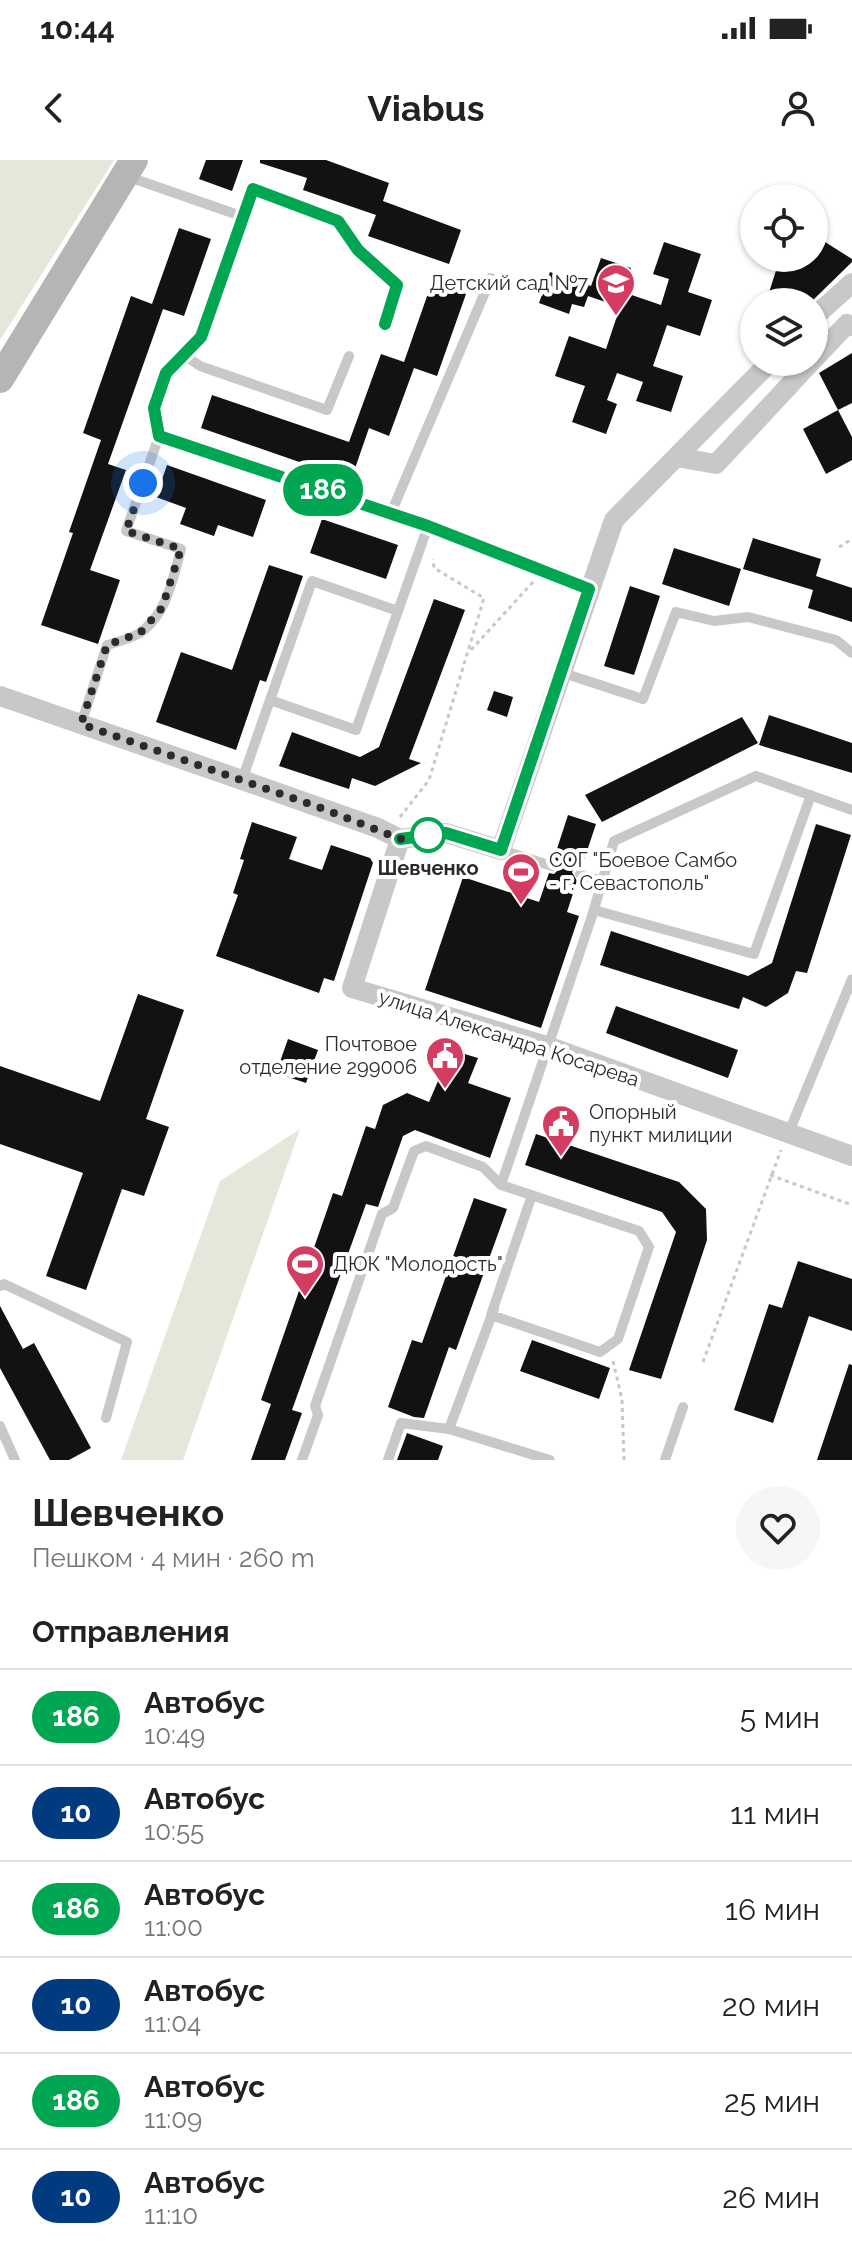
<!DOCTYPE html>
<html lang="ru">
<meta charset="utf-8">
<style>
body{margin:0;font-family:Raleway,sans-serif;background:#f6f6f6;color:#222;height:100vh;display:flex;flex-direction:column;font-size:30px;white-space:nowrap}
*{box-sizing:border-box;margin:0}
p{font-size:26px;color:#767676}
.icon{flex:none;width:44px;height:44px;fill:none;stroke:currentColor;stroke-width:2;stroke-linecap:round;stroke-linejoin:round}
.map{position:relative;height:1300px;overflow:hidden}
.panel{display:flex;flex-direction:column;background:#fff;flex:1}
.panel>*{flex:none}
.badge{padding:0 16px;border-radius:26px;font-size:28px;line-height:52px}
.buttons{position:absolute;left:740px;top:24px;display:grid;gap:16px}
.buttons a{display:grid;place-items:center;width:88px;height:88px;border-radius:50%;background:#fff;box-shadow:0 2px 6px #0004;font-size:40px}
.you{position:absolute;width:40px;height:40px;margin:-20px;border:6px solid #fff;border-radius:50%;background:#1a73e8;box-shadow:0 0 0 12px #1a73e833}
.map>.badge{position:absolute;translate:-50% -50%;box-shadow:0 0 0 4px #fff}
h2{padding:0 32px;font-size:30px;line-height:72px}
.round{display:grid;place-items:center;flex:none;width:84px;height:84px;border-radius:42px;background:#f6f6f6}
.summary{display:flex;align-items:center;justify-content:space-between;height:136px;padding:0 32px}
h1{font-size:38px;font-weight:700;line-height:60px}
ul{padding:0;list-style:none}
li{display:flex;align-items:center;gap:24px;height:96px;padding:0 32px;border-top:2px solid #e0e0e0}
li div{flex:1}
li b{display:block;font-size:30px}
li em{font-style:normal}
li .badge{min-width:88px;font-weight:700;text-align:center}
.status{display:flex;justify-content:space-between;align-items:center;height:56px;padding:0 40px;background:#fff;direction:ltr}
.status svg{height:22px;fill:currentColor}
header{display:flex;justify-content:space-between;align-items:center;height:104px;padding:0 32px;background:#fff;font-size:36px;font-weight:700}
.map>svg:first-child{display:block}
.green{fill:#e4e8da}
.building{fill:#121212}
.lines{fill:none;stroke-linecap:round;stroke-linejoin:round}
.path{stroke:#c8c8c8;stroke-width:3;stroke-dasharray:4 4;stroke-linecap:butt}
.lane{stroke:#c8c8c8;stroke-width:10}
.street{stroke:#c8c8c8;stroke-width:20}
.secondary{stroke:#b5b5b5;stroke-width:28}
.line-casing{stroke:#fff;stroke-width:18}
.line{stroke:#00a651;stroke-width:12}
.walk{stroke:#2b2b2b;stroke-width:8;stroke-dasharray:0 14.4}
.stop-dot{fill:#fff;stroke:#00a651;stroke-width:4}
.labels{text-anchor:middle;stroke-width:8;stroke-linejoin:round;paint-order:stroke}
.poi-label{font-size:20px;fill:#2b2b2b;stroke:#fff;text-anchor:start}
.stop-label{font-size:20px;font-weight:bold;fill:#2b2b2b;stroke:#fff}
.street-label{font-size:20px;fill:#2b2b2b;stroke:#fff}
</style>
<div class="status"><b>10:44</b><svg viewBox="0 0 49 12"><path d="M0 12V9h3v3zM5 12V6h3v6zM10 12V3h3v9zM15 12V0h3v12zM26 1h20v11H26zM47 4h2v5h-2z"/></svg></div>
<header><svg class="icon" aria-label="back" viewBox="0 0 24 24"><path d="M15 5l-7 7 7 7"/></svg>Viabus<svg class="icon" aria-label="person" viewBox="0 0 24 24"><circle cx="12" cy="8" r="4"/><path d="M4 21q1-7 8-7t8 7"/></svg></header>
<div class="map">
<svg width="852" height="1300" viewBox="0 0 852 1300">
<rect width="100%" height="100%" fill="#fff"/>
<path class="green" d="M 0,0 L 114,0 L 0,180 Z
M 300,969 L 183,1300 L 121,1300 L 220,1021 Z"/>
<path class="building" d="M 206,0 L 243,0 L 232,31 L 199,19 Z
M 260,0 L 326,0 L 389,23 L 383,41 L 461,70 L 449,104 L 368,76 L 376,55 L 303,30 L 307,18 L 260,3 Z
M 179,68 L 211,79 L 184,156 L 163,149 L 108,304 L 126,310 L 90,410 L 120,420 L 98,484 L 41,465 L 73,373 L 69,372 L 101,280 L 83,273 L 131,136 L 152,144 Z
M 814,75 L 852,99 L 852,102 L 811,142 L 766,142 L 780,98 L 814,98 Z
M 664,82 L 701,94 L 688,132 L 712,140 L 700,176 L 667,165 L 653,206 L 683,216 L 671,252 L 636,241 L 643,222 L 617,213 L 607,240 L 617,244 L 606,274 L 572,262 L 585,226 L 555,216 L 569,176 L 606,189 L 620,147 L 588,136 L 584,147 L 572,144 L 569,154 L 539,143 L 550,112 L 591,126 L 601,98 L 631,108 L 623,132 L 661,145 L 669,119 L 653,114 Z
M 432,122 L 466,134 L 437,216 L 414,208 L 389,276 L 369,268 L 351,320 L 201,268 L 212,235 L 349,282 L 381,194 L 404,202 Z
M 852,193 L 852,243 L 838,250 L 819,213 Z
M 838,250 L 852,277 L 852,300 L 826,314 L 803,269 Z
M 167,305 L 266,340 L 253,377 L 218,365 L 214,376 L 180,364 L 186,348 L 156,337 Z
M 322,359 L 398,385 L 386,419 L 310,393 Z
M 753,378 L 821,399 L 816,416 L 852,428 L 852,462 L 808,448 L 813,430 L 743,409 Z
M 674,388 L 741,409 L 729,446 L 662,424 Z
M 269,405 L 303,416 L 266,522 L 260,520 L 236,590 L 156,562 L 181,492 L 232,510 Z
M 630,426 L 660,436 L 634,515 L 604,506 Z
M 434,439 L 465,450 L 409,599 L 421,603 L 375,626 L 352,618 L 349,629 L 279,606 L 292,572 L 360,597 L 379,587 Z
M 494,531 L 513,537 L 507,557 L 487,550 Z
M 769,555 L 852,583 L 852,613 L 759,585 Z
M 742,557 L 758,583 L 602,662 L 585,635 Z
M 568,655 L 596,664 L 582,706 L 575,708 L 572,712 L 577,721 L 567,752 L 579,756 L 541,868 L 425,830 L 463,717 L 539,742 L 549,713 L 554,714 L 559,709 L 560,704 L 554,698 Z
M 252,662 L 297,677 L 289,699 L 322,710 L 331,685 L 370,698 L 373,703 L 334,821 L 324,818 L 319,833 L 216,796 L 238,735 L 233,733 L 244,700 L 240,699 Z
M 816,664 L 851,675 L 807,813 L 796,811 L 788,833 L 766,847 L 743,837 L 739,849 L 600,805 L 611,771 L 748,816 L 772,803 Z
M 138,834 L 184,850 L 146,959 L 169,967 L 144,1036 L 122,1029 L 86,1130 L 46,1116 L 83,1013 L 0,984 L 0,906 L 100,941 Z
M 616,846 L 738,890 L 728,918 L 606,873 Z
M 288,879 L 318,890 L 306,923 L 276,913 Z
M 458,892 L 478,898 L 468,923 L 511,938 L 490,998 L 415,970 L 403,976 L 378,1047 L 366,1044 L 292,1250 L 302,1253 L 285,1300 L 251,1300 L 271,1244 L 261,1240 L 333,1033 L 342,1036 L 366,966 L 375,969 L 383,945 L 407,933 L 429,942 L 441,914 L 448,916 Z
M 536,974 L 679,1022 L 706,1049 L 707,1080 L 661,1219 L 629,1210 L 676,1072 L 662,1052 L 525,1005 Z
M 474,1038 L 507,1049 L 456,1190 L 449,1187 L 424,1258 L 414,1257 L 388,1247 L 412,1180 L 422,1183 Z
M 798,1101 L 852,1119 L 852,1171 L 809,1156 L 773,1263 L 734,1250 L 769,1144 L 782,1148 Z
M 0,1146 L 23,1189 L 34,1183 L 91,1288 L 69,1300 L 50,1300 L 0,1208 Z
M 532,1180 L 610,1208 L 599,1239 L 520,1211 Z
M 849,1204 L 852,1205 L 852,1300 L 817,1300 Z
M 407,1273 L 443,1286 L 438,1300 L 397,1300 Z"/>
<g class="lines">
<path class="path" d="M 839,387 L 852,379
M 471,490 L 533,422
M 400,657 L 429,620 L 484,438 L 434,408 L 433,399
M 770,1015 L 852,1045
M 613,1201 L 622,1240 L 624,1300
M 703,1202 L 781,990"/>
<path class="lane" d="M 244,57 L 253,29 L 338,61 L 358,90 L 397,125 L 385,164
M 183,194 L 200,206 L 327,250 L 349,196
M 159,276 L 428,366 L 589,429
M 391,353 L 491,118
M 563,513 L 643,539 L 676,452 L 714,461 L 748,457 L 836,480 L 852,493
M 270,540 L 312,421 L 398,451
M 81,564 L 107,485 C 117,482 129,479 138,474 C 166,457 173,419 181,389 L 126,371 L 159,276 L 154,248 L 166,213 L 201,177 L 244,57 L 126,16
M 242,620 L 270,540 L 356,570 L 428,366
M 501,690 L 552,706
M 580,714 L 602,721
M 594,750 L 754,794 L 811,635
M 789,972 L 852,819
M 501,1025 L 592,756 L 614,681 L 756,616 L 852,650
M 0,1126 L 4,1124 L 127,1182 L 106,1258
M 494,1149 L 449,1269 L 550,1300
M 0,1266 L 15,1300
M 302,1300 L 318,1255 L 315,1246 L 382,1054 L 393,1048 L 414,991 L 426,986 L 483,1007 L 501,1025 L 639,1071 L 649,1087 L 618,1179 L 600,1192 L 491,1155 L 532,1035
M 388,1300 L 401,1263 L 449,1269
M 665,1300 L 683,1247"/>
<path class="street" d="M 814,157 L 852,123
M 814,199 L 847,164 L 852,166
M 676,297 L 716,304 L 811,202
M 0,536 L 242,620 L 378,668 L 400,679 L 352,828 L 547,886 L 852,996
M 400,679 L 446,673 L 501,690 L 614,360 L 770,202"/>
<path class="secondary" d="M 0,219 L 134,0"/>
</g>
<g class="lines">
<defs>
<path id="line" d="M 385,164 L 397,125 L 358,90 L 338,61 L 253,29 L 201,177 L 166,213 L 154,248 L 159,276 L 428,366 L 589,429 L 501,690 L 446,673 L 400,679"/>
</defs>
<use href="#line" class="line-casing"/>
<use href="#line" class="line"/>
<path class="walk" d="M 143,323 L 126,371 L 181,389 L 162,448 L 140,473 L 107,485 L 81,564 L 324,649 L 400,679 L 428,675"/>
</g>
<defs>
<symbol id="school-pin" viewBox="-11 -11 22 30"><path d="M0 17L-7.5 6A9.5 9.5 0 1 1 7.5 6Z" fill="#d43c61" stroke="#fff"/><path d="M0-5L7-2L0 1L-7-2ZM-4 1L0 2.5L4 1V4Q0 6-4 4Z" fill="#fff"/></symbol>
<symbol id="stadium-pin" viewBox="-11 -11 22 30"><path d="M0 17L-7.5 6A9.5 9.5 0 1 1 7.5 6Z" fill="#d43c61" stroke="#fff"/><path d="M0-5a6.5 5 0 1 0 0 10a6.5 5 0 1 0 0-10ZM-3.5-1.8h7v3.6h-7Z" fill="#fff"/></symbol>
<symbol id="civic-pin" viewBox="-11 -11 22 30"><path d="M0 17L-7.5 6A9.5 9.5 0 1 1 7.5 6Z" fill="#d43c61" stroke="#fff"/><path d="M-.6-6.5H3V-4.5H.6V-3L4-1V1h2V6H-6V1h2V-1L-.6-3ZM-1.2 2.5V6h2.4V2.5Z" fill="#fff"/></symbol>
</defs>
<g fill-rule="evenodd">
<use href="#school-pin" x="594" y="101" width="44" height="60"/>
<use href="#stadium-pin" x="499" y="690" width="44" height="60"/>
<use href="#civic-pin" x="423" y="874" width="44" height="60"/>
<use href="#civic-pin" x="539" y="942" width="44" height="60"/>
<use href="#stadium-pin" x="283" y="1082" width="44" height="60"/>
</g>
<circle class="stop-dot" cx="428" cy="675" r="16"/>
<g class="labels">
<g class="poi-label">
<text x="588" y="130" text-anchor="end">Детский сад №7</text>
<text x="549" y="707">СОГ "Боевое Самбо<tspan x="549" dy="23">- г. Севастополь"</tspan></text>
<text x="417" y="891" text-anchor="end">Почтовое<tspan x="417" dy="23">отделение 299006</tspan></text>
<text x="589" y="959">Опорный<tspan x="589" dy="23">пункт милиции</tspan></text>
<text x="333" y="1111">ДЮК "Молодость"</text>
</g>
<g class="stop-label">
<text x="428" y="715">Шевченко</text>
</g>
<g class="street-label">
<text transform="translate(509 878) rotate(18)" y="7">улица Александра Косарева</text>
</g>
</g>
</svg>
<div class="buttons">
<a><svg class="icon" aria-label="locate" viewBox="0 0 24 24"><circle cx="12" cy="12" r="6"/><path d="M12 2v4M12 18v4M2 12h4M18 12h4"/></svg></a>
<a><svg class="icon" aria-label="layers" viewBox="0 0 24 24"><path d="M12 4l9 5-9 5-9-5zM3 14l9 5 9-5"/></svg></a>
</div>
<div class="you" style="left:143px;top:323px"></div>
<b class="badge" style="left:323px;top:330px;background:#00a651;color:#fff">186</b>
</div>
<section class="panel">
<div class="summary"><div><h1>Шевченко</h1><p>Пешком · 4 мин · 260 m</p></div><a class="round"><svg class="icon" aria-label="heart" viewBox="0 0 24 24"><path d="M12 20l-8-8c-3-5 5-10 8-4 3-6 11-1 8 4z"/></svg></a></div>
<h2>Отправления</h2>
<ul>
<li><span class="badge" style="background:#00a651;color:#fff">186</span><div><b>Автобус</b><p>10:49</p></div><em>5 мин</em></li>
<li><span class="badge" style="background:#003b80;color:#fff">10</span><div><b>Автобус</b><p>10:55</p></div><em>11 мин</em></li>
<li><span class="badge" style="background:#00a651;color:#fff">186</span><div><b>Автобус</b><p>11:00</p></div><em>16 мин</em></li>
<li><span class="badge" style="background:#003b80;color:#fff">10</span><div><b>Автобус</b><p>11:04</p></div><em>20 мин</em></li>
<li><span class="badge" style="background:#00a651;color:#fff">186</span><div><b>Автобус</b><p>11:09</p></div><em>25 мин</em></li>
<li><span class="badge" style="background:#003b80;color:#fff">10</span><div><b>Автобус</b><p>11:10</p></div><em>26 мин</em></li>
</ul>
</section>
